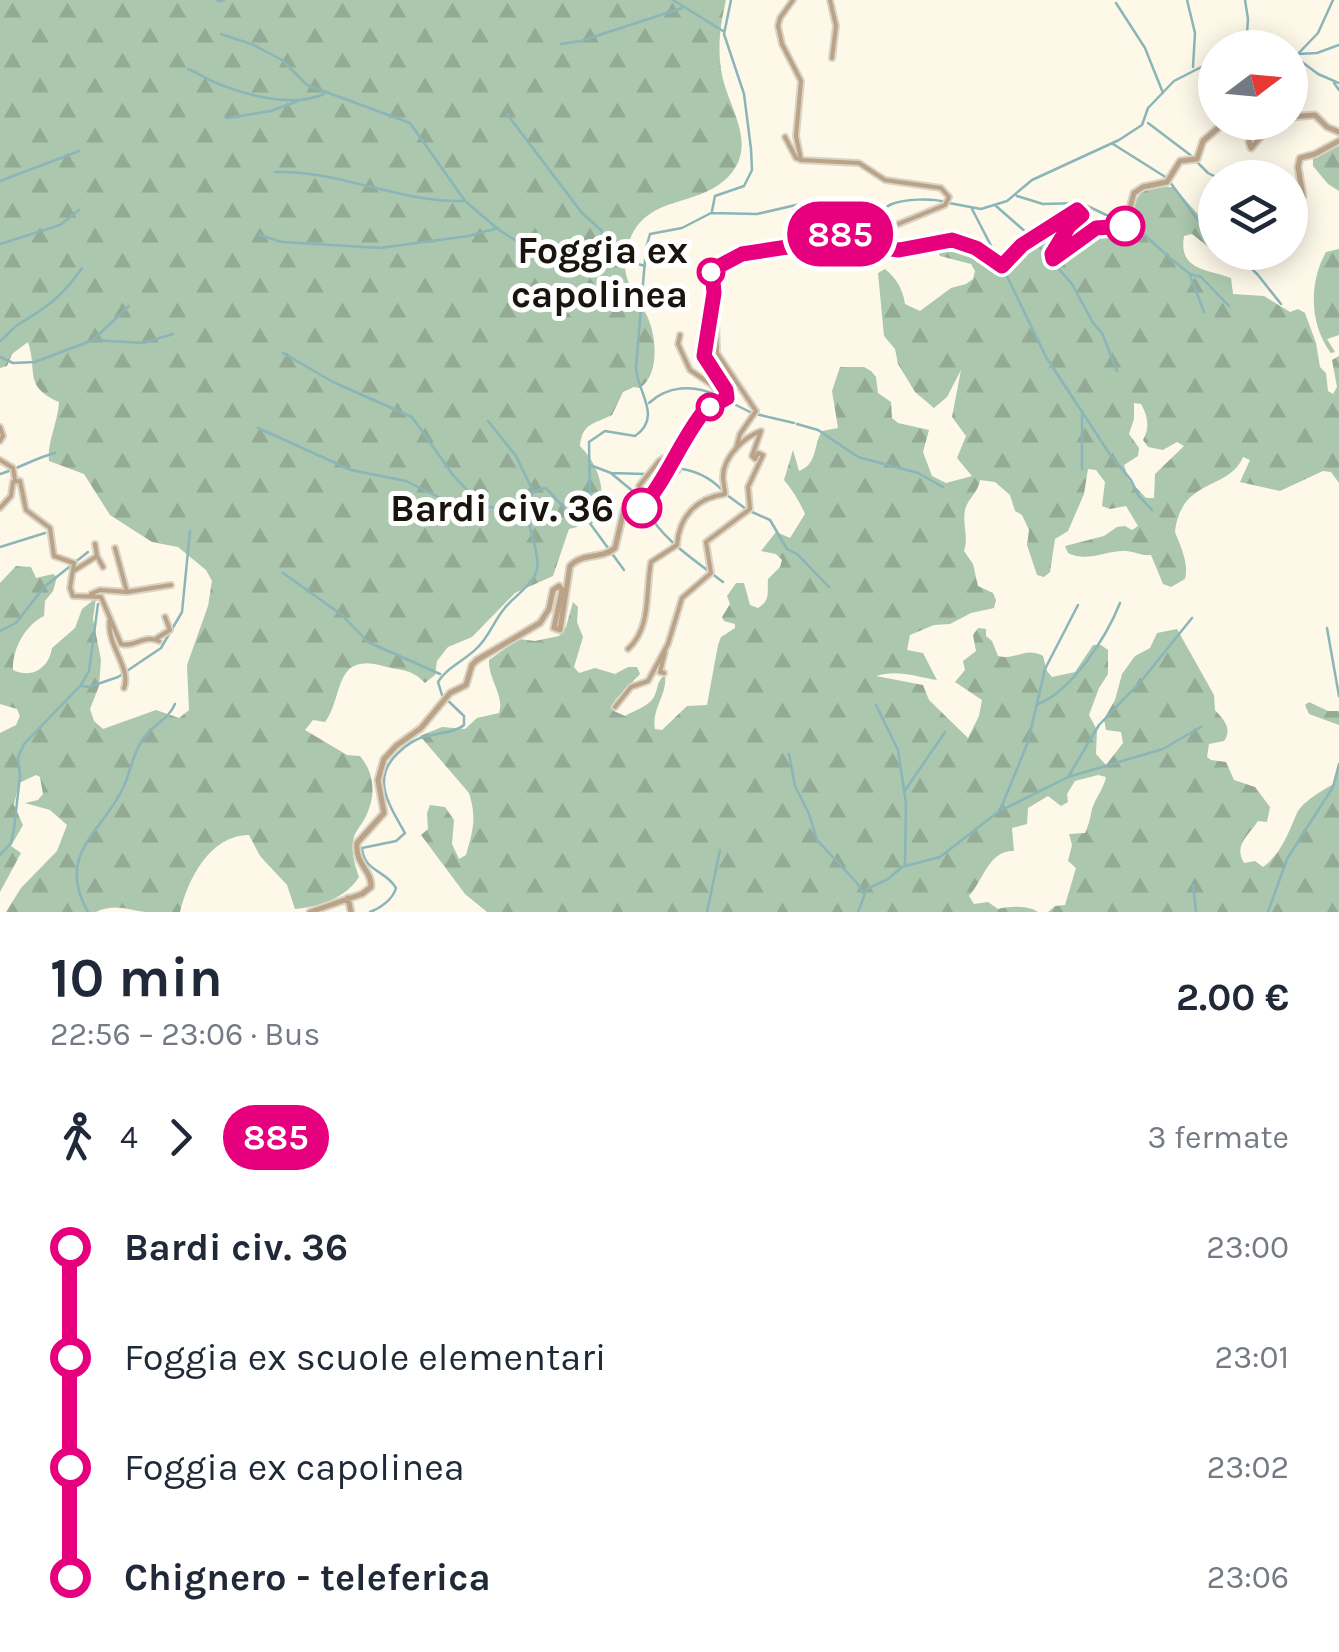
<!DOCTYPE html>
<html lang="it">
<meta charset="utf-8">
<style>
body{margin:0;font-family:Karla,sans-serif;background:#f6f6f7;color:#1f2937;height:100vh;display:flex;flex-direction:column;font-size:38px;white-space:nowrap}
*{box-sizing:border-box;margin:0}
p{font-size:32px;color:#747a83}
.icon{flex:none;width:55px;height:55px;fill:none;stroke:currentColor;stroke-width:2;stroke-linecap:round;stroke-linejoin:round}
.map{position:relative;height:912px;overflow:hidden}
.sheet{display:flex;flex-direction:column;background:#fff;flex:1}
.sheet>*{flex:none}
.badge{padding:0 20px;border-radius:32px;font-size:35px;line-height:65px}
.needle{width:65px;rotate:74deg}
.tools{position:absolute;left:1198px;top:30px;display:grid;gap:20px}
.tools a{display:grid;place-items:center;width:110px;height:110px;border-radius:50%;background:#fff;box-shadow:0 5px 25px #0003;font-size:50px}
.map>.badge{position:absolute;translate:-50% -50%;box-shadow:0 0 0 5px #fff}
.legs{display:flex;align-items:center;gap:15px;height:110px;padding:0 50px;font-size:32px}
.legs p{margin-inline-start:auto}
.headline{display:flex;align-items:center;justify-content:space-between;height:170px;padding:0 50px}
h1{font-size:55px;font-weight:700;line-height:75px}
ul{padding:0 50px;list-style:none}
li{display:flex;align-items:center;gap:35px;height:110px;font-size:38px}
li i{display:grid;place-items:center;width:15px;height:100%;margin:0 12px;background:currentColor}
li i::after{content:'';width:25px;height:25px;margin:-12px;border:8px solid;border-radius:50%;background:#fff}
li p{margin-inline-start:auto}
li:first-child i{background:linear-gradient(#0000 50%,currentColor 0)}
li:last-child i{background:linear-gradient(currentColor 50%,#0000 0)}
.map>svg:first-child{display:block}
.forest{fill:url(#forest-firs);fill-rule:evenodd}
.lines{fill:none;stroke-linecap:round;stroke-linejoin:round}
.stream{stroke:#8ab5b9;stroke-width:2.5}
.minor-casing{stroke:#d9d4c6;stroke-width:8}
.tertiary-casing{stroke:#d9d4c6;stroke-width:9}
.minor{stroke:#bba387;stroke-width:4}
.tertiary{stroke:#bba387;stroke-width:5}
.line-1-casing{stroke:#fff;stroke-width:22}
.line-1{stroke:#e6007e;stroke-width:15}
.stop-1-dot{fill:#fff;stroke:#e6007e;stroke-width:5}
.labels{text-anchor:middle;stroke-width:10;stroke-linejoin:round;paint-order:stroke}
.stop-label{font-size:38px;font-weight:bold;fill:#19150d;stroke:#fff;text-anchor:end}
</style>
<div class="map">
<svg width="1339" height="912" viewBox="0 0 1339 912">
<defs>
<pattern id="forest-firs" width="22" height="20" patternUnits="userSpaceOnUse" patternTransform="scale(2.5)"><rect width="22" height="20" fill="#abc7ad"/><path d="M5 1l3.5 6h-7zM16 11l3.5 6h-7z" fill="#93aa94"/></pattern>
</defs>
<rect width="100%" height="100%" fill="#fef8e9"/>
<path class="forest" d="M 0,0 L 726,0 C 720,26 717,49 722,75 C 729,109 758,144 729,176 C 694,213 632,189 625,263 C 624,284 640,300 648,318 C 657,339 659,375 640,388 L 634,387 L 623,392 L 612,415 C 594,424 582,423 580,446 C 600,466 610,498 593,523 L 569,529 L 553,576 L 515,593 L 472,637 L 448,647 L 437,661 L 435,675 L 425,683 C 411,668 401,671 383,666 C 333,652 344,697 325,722 L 313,720 L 305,730 L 347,755 L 360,756 C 375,774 376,795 366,816 C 363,823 356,830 354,837 C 350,850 355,865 359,877 C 346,898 319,907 295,909 L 287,885 L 260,856 L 249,835 C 210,835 188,879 180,912 C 169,912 157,912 146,912 C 127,910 115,903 96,912 L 6,912 L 21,888 L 57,851 L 67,825 L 50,810 L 25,803 L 38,800 L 43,794 L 40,777 L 36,775 L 19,783 L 14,805 L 23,825 L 11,846 L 21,853 L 0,892 L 0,733 L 16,725 L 20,716 L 17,709 L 0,704 L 0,583 L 16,566 L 31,567 L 36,578 L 53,574 L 57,577 L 53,591 L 45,601 L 44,616 C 25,625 12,650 13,670 C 32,679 49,668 52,648 L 75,628 L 82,609 L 96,598 L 93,619 L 101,660 L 99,686 L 90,709 L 94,721 L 103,729 L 156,710 L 179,718 L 189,710 L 187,665 L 208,606 L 212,581 L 206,570 L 178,547 L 152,542 L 110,515 L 84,474 L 49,461 C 47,441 58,423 59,402 C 23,386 38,372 28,342 L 12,354 L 7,366 L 0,368 Z
M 1339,143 L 1339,191 L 1328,184 L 1313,166 L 1313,158 Z
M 1174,187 L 1215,234 L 1215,248 L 1211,249 L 1192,234 L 1184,236 C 1178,271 1208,269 1231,278 L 1233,294 L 1264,296 L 1290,312 L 1298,309 L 1305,313 L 1316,343 L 1320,367 L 1326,373 L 1328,391 L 1333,394 L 1337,387 L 1332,360 L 1339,356 L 1339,483 L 1331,472 L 1323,471 L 1280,491 L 1240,482 L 1250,460 L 1243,457 C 1229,491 1181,477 1175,532 C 1181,547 1189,564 1185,579 L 1171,587 L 1163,584 L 1151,555 C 1141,556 1137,552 1126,551 C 1105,550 1088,563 1068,553 L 1065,546 L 1104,536 L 1117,527 L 1125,526 L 1132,530 L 1138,526 L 1126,506 L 1110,509 L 1102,506 L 1105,482 L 1096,470 L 1088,469 L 1084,494 L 1068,531 L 1055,539 L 1050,572 L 1044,577 L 1037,575 L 1027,545 L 1029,530 L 1022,515 L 1015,511 L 1010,495 L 995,482 L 980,480 C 978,493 968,498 965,510 C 962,525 969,536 964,551 L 973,564 L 978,586 L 993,593 L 996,600 L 994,608 L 971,613 L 950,624 L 934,625 L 910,635 L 907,650 L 923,653 L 937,680 C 917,677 897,669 876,676 L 923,685 L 929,700 L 968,738 L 979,716 L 982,700 L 955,682 L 965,670 L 963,661 L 976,651 L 973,635 L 978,628 L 986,629 L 986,636 L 992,641 L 998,656 C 1016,661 1025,646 1043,656 L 1047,671 L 1052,677 L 1075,672 L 1093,645 L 1101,645 L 1108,650 L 1108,674 L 1099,688 L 1089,715 L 1097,730 L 1096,754 L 1106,765 L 1123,743 L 1121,732 L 1106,730 L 1104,719 L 1115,700 L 1122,674 L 1135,656 L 1150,648 L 1157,633 L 1177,629 L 1214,695 L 1215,710 C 1223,719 1233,728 1224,741 L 1209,744 L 1207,757 L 1211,760 L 1226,762 L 1234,780 L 1255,787 L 1270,807 L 1267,822 L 1258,821 C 1249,835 1233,845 1244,863 L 1255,861 L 1263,867 C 1282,853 1288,833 1297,813 C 1303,801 1325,789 1335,783 L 1339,764 L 1339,912 L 1048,912 L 1055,906 L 1065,905 L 1076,868 L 1068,861 L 1072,845 L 1069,834 L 1085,833 C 1089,825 1090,818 1092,809 C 1096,797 1104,788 1106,777 L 1098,775 L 1075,781 L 1067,794 L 1068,802 L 1061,806 L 1048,796 L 1028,808 L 1027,824 L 1012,828 L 1014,851 C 989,850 984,879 969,896 L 974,904 L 988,902 L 998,909 C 1009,906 1029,905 1038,912 L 487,912 L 465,894 L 421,835 L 428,829 L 427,813 L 430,805 L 445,807 L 454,820 L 452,844 L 459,859 L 466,855 C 473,830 477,819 469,793 L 420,736 L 442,727 L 465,729 L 477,718 L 499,713 C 505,696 488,679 489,660 L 519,639 L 535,641 L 559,636 L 566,627 L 573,602 L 578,607 L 577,622 L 583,637 L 574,667 L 579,673 L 595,668 L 615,674 L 628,667 L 637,667 L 640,674 L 615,700 L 614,711 L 625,716 C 635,710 648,707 654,697 C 659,687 656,682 665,675 C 668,694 651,709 655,729 L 662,730 L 687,706 L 707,705 L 718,645 L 721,637 L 735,628 L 735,624 L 724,621 L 722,617 L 730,604 L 727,596 L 736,583 L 744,583 L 750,605 L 758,608 C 771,600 767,592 768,579 L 780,567 L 782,560 L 776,554 L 761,551 L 776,532 L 790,538 L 805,514 C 800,502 793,491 784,480 L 793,450 L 799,471 C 818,464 813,445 822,431 L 838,428 L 832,391 L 840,367 L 864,367 L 871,371 L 876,377 L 878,393 L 891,402 L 892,418 L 898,423 L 929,430 L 923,452 L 932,476 L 946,483 L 972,476 L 957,458 L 966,436 L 952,417 L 961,370 L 947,397 L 934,408 L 915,392 L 898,364 L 895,349 L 884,336 L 878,273 L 885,269 C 896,278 903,289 905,304 L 920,311 L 951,288 L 966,284 L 973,279 L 975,271 L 971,264 L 940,256 L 933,245 C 949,244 963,246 977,252 C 989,258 994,268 1008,266 L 1026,248 L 1066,222 L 1049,252 L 1052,263 L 1060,261 L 1083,238 L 1130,226 C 1138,194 1134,187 1174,187 ZM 1134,403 L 1141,404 C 1148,416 1150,428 1143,440 L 1148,447 L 1163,450 L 1177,442 L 1184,446 L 1155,474 L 1154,498 L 1146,498 L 1129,480 L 1124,465 L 1138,456 L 1139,448 L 1129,434 L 1134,419 Z
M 1339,249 L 1339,335 L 1327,339 L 1335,352 L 1331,353 C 1309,324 1309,282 1326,252 Z
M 1309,702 L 1328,711 L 1339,711 L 1339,725 L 1309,714 L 1305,705 Z"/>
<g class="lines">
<path class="stream" d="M 673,0 L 723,31
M 1187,0 L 1195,33 L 1193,67
M 1245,0 L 1248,19 L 1246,48
M 218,1 L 224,0
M 1116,3 L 1145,48 L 1163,93
M 221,34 L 254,45 L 282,60 L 307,85 L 410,123 L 465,201 L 499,230 L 531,250 L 575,259 L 623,260 L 645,266
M 561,44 L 581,41 L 682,8
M 1290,53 L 1318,74 L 1339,83
M 1298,54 L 1317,53 L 1339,45
M 1295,57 L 1318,33 L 1333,0
M 188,69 C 200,74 211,82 224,86 C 253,97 295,107 324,94
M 1334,83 L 1339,90
M 507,114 L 582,213 L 601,230 L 614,259
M 227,118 L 271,111 L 298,101
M 1148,123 L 1193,157
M 1113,144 L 1167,178 L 1203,227 L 1215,236
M 1196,161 L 1208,173 L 1218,178
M 275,172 C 339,170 400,203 463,201
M 0,181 L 79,151
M 1017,196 L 1043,204 L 1081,203 L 1140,231 L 1170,258 L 1190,274 L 1201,277 L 1229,306
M 949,203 L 981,209 L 1007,201 L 1032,180 L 1119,140 L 1142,125 L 1148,108 L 1174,81 L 1215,60
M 996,206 L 1028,234 L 1072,284 L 1093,323 L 1102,333 L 1117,371
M 972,209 L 999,261
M 712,211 L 715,196 L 744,186 L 752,170 L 751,149 L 744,94 L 724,34 L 731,0
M 259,235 L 282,242 L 380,248 L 468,236 L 498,228
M 0,244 L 60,225 L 79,210
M 1235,252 L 1258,275 L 1281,304
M 1003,268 L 1046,357 L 1109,453 L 1131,480 L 1138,495 L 1152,510
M 1190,275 L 1204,312
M 94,339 L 129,306
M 0,341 C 7,336 12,328 19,324 C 47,307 62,297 82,268
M 283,353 L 333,382 L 412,417 L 453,475 L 482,506 L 502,509 L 526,506
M 0,357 L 13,363 L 35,362 L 93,340 L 143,343 L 173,334
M 728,401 L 752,413
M 649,403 C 667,386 693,384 716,395
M 1082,411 L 1082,469
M 756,414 L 794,423
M 488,421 L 516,456 L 533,491
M 797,424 L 818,430 L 858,457 L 918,473 L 943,487
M 258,428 L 351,470 L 406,481 L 463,509 L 478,505
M 590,465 L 611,473 L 645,474
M 673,468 C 692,469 710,477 723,491
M 653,472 L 668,466
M 0,474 C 20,468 35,458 55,453
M 612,474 L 635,493
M 637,494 L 642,502
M 727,495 L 746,509
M 646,509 C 663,541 695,560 723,582
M 581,511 L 624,570
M 752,512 L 770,520 L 787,549 L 797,554 L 829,587
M 0,547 L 45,533
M 283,573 L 342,615 L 368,642 L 440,674
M 1327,628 L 1339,696
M 0,631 L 16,623 L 44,587 L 88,552
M 82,686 L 89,687 L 118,677 L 161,648 L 182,612 L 190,531
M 1038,704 C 1072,691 1107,636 1120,603
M 876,705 L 898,750 L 906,803 L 905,866
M 789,754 L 795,786 L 809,814 L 817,840 L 857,883 L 863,893
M 1068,777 L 1163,749 L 1201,727
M 904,792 L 945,732
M 1001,808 L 1028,742 L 1045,669 L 1078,605
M 0,855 L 11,843 L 14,828 L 20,776 L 18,757 L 24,744 L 81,685 L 89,671 L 98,604
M 1193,885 L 1196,912
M 88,912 C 55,854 102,833 123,788 C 132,769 133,748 149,732 C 158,722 169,718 175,704
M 370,912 C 381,908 393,899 396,888 C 386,870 364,872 362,848 L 396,841 L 405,833 C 390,806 370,779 398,753 C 406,745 415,739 426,736 C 439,733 454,733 464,725 L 464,716 L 442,695 L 438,682 C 447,667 466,660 478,647 C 489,636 494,621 504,609 C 513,597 528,589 535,575 C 548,551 503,493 546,488 L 567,511 L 587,508 L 590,502 L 589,442 L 605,431 L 635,436 C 663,417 637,392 636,368 L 646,248 L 650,234 L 682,228 L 711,213 L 757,214 L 809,202 L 834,203 L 856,210 L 876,211 C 882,211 887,206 892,204 C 904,199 932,198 945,202
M 707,912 L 720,850
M 858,912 L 867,889 L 888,879 L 902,867 L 940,857 L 998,812 L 1068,777 L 1099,725 L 1142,680 L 1192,618
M 1268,912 L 1287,859 L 1333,787 L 1339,764"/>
<defs>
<path id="minor" d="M 793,0 L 780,18 L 778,26 L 782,44 L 801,81 L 796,136 L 801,160 L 859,163 L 885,180 L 941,188 L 949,197 L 945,205 L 881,231 L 841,229 L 803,244
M 830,0 L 836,26 L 832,58
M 785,137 L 796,158 L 801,160
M 715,294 L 717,353 L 756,411 L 740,434 L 736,449
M 680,335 L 678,344 L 690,370 L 712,385 L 719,394 L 709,402 L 708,408
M 0,427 L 3,436 L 0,441
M 0,460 L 13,468 L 15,480
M 668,477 L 678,470
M 639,486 L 659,461 L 664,458 L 670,461
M 0,508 L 11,496 L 13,482 L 20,481 L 26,510 L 50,528 L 54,556 L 74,563 L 70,588 L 73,596 L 101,597 L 121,644 C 135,648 143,634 159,641
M 95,544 L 97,556
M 75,570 L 97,556 L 103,567
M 127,592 L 171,585
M 91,594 L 100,590 L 127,592 L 115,548
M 110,618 C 105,644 132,668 124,688
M 157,638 L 170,630 L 165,617
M 664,673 L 660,672 L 665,652
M 615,707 L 631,687 L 648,681 L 668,644 L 682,598 L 711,573 L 706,542 L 750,509 L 748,487 L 763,455 L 758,453 L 755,459 L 752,456 L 761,431 C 744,437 723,457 723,477 C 723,482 725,488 725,494 C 696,498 679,517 677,545 L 651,562 C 645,592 652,627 628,649"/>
<path id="tertiary" d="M 1290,117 L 1315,115 L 1327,127 L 1339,132
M 1254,122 L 1249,142 L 1251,148 L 1273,122
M 1290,234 L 1297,227 L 1296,206 L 1303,196 L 1298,167 L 1300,158 L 1315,154 L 1339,141
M 348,898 L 351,912
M 310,912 L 362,894 L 371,887 C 372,870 355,865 357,843 L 384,813 L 378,780 L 384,759 L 396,746 L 421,728 L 450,693 L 466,685 L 472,665 L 477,660 L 540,623 L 549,609 L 553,590 L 559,586 L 562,590 L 554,628 L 560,630 L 570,566 C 583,552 601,560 615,548 L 624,510 L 629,506 L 646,506 L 670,471 L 673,455 L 701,415 L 726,399 L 726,390 L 705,356 L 714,293 L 713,269 L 742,254 L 807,245 L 842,234 L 876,247 L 899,250 L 951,240 L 977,248 L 1002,266 L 1022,245 L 1079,209 L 1081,215 L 1069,227 L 1052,255 L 1056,259 C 1085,233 1086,230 1125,226 L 1134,193 L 1143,187 L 1167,182 L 1180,161 L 1197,159 L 1203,141 L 1225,122"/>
</defs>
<use href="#minor" class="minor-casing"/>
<use href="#tertiary" class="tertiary-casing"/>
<use href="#minor" class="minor"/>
<use href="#tertiary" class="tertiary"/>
</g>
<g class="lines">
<defs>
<path id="line-1" d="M 642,508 C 666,480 678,446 701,415 C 708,406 719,403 727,398 L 726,390 L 704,356 L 714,293 L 712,270 L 742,254 L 807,244 L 842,234 L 876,247 L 899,250 L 952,240 L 976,248 L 1002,266 L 1022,245 L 1077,210 L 1082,215 L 1069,226 L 1052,254 L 1053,259 L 1096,228 L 1125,226"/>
</defs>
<use href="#line-1" class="line-1-casing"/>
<use href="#line-1" class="line-1"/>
</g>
<g class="stop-1-dot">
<circle cx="1125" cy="226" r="18"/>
<circle cx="711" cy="272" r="12"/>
<circle cx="710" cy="407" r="12"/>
<circle cx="642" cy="508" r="18"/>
</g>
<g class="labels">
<g class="stop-label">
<text x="688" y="263">Foggia ex<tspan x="688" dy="44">capolinea</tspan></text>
<text x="614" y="521">Bardi civ. 36</text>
</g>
</g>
</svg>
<div class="tools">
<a><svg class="needle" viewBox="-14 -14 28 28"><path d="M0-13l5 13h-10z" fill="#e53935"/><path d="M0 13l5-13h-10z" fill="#747a83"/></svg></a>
<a><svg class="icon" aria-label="layers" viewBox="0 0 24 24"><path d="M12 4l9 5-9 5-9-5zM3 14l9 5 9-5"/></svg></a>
</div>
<b class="badge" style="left:840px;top:234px;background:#e6007e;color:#fff">885</b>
</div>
<section class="sheet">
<div class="headline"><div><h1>10 min</h1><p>22:56 – 23:06 · Bus</p></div><b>2.00 €</b></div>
<div class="legs"><svg class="icon" aria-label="walk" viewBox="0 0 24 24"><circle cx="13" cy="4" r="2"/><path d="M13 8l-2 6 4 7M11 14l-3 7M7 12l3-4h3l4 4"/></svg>4<svg class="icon" aria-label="forward" viewBox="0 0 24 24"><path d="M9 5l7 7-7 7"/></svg><b class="badge" style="background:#e6007e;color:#fff">885</b><p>3 fermate</p></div>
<ul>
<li><i style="color:#e6007e"></i><b>Bardi civ. 36</b><p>23:00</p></li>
<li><i style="color:#e6007e"></i><span>Foggia ex scuole elementari</span><p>23:01</p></li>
<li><i style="color:#e6007e"></i><span>Foggia ex capolinea</span><p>23:02</p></li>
<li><i style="color:#e6007e"></i><b>Chignero - teleferica</b><p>23:06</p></li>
</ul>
</section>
